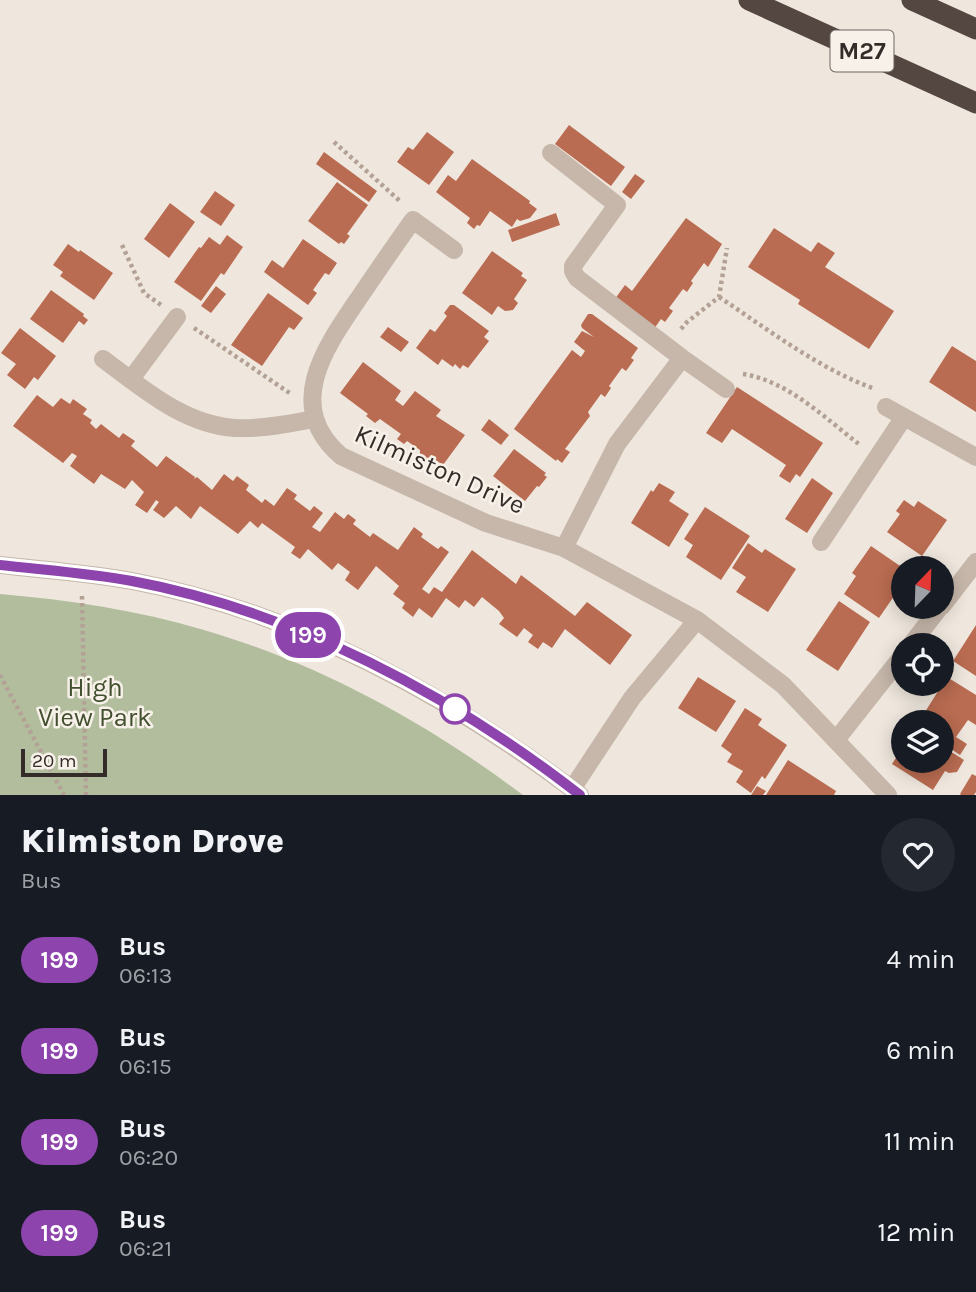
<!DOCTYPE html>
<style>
body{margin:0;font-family:Karla,sans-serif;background:#242831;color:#f1f3f6;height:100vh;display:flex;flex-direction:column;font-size:26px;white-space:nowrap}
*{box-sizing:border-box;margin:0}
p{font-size:23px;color:#9ea1a6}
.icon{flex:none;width:38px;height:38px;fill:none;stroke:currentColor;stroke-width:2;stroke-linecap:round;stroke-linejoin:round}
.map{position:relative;height:795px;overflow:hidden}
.sheet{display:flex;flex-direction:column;background:#171b24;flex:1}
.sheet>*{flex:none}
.badge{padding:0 14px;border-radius:23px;font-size:24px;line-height:46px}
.needle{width:46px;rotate:23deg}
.fabs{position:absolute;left:891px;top:556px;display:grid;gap:14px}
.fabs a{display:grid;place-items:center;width:63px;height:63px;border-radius:50%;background:#171b24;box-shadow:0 4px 18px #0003;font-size:35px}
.scale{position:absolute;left:21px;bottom:18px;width:86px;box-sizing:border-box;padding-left:7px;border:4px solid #342c29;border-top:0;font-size:19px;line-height:24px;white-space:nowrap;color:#342c29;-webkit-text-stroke:5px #f7f1e9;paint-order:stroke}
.map>.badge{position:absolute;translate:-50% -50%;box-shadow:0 0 0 4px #fff}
.round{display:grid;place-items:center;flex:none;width:74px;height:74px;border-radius:37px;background:#242831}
.overview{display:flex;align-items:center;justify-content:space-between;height:119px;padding:0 21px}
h1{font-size:33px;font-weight:800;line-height:52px}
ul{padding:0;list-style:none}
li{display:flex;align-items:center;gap:21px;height:91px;padding:0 21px}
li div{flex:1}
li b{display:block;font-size:26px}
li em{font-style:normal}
li .badge{min-width:77px;font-weight:700;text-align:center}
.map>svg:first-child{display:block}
.green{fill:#b2bd9e}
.building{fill:#b96c51}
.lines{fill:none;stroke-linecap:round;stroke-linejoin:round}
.path{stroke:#b2a194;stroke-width:4.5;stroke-dasharray:3.5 3.5;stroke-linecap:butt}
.minor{stroke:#c6b7aa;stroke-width:18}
.highway{stroke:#544741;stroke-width:21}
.line-casing{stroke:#fff;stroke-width:16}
.line{stroke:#8e44ad;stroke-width:10}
.stop-dot{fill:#fff;stroke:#8e44ad;stroke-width:3.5}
.labels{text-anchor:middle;stroke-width:5;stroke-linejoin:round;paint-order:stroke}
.shield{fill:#f7f1e9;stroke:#6e6763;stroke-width:2}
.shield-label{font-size:24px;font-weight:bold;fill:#342c29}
.street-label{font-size:26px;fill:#342c29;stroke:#f7f1e9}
.park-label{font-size:26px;fill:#43502f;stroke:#f7f1e9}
</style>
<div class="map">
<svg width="976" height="795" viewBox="0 0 976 795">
<rect width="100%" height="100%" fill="#efe7dd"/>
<path class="green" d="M 0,594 C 69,600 137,610 204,630 C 320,664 427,723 523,795 L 0,795 Z"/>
<path class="building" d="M 569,125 L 625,167 L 611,186 L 555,144 Z
M 427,132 L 454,152 L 429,185 L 397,162 L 408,147 L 413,150 Z
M 324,152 L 377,191 L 369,202 L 316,164 Z
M 472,159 L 530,201 L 529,203 L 537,209 L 530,218 L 520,221 L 517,219 L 512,227 L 490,211 L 480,226 L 477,225 L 474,229 L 467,223 L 470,218 L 436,192 L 448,175 L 456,181 Z
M 635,174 L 645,181 L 631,199 L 622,192 Z
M 337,182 L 368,205 L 347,234 L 350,236 L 344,244 L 341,242 L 339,244 L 308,221 Z
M 215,191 L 235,205 L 221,226 L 200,212 Z
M 170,203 L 195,222 L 169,258 L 144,239 Z
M 556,213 L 560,225 L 512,242 L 508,230 Z
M 686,218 L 722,244 L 708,267 L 704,263 L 691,281 L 693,283 L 687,292 L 683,289 L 669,308 L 673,311 L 665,322 L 661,319 L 651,333 L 612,303 L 625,285 L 632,291 Z
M 774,228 L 811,252 L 818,242 L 835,253 L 825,267 L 894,311 L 869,349 L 798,304 L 800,300 L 748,267 Z
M 227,235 L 243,247 L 224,275 L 221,273 L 201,301 L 174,282 L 199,247 L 201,248 L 209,237 L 220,245 Z
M 303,239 L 337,263 L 329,275 L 325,273 L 313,290 L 317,293 L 308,305 L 264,272 L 272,260 L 283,268 Z
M 68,244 L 79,252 L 80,250 L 113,273 L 94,300 L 60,276 L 63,272 L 53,265 Z
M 492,251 L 523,273 L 521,276 L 527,280 L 514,299 L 518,303 L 513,310 L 505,311 L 498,306 L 492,315 L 462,293 Z
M 216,286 L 226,294 L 211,313 L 201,306 Z
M 51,290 L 84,314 L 83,316 L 88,320 L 84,325 L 79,321 L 63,343 L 30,319 Z
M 268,293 L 303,318 L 294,330 L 289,327 L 262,366 L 231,345 Z
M 450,305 L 454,305 L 489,331 L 484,337 L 489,341 L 468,368 L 463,365 L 460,369 L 455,364 L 453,367 L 442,359 L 438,365 L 416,348 L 430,329 L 435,332 L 447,316 L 444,313 Z
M 588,314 L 592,314 L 638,348 L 631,358 L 634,360 L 626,371 L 622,368 L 609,386 L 611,388 L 605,397 L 601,394 L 588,412 L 590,416 L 565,449 L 570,452 L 562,463 L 557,459 L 556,461 L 514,429 L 572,350 L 581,357 L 585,351 L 574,342 L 582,331 L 594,337 L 582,328 L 581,325 Z
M 388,327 L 409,342 L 401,352 L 380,337 Z
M 20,328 L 56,356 L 38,380 L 34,377 L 25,389 L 7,375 L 16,364 L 1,353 Z
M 952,346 L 976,361 L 976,412 L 929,382 Z
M 363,362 L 401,391 L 395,400 L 403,406 L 415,391 L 441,410 L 436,416 L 465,435 L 443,465 L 434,459 L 428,461 L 420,456 L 420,450 L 407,441 L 404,444 L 397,439 L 401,434 L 380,419 L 375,423 L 366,416 L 368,414 L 340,393 Z
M 737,387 L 823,443 L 800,477 L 796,474 L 790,483 L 779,476 L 786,465 L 732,429 L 722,443 L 706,433 Z
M 37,395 L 53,407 L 61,398 L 70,404 L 73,399 L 87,409 L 83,414 L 92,420 L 90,423 L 96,429 L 101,424 L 119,438 L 123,433 L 135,441 L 131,446 L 157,467 L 166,456 L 195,477 L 194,479 L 197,477 L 212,490 L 224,474 L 233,481 L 237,476 L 249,485 L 246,490 L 262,503 L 265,499 L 274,506 L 287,488 L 297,495 L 294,499 L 310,511 L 314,506 L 323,513 L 312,527 L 320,532 L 335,512 L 344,519 L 348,514 L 356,520 L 353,524 L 370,537 L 373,533 L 398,550 L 414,527 L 423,534 L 421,537 L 438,549 L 441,546 L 449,552 L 422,589 L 429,594 L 434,587 L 442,592 L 472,550 L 516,584 L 521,575 L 575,616 L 587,602 L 632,635 L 610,665 L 565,629 L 552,648 L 543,642 L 538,649 L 528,642 L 533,635 L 524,628 L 517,637 L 499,624 L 504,618 L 499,611 L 482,597 L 474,607 L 465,600 L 459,608 L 446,598 L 432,618 L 419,608 L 413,617 L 402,608 L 405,603 L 393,594 L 399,586 L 376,566 L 358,590 L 345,580 L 350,572 L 338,563 L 332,570 L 308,549 L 300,559 L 291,553 L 295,547 L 262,523 L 258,528 L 250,521 L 238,534 L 200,506 L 191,519 L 176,506 L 164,518 L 153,510 L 159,502 L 156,500 L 147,513 L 135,505 L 144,492 L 132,480 L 125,489 L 101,474 L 94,484 L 70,466 L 77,456 L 72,453 L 63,463 L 13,426 Z
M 489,419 L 509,435 L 501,445 L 481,430 Z
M 514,449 L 546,473 L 544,475 L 547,477 L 539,487 L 537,486 L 525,501 L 493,476 Z
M 812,478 L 833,493 L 807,533 L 785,519 Z
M 659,483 L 675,492 L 669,501 L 689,514 L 669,547 L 631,523 L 651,490 L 653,492 Z
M 904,500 L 914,507 L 918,501 L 947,520 L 922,556 L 887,532 L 900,514 L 896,511 Z
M 705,507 L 750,536 L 721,580 L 686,557 L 693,545 L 684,539 Z
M 748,543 L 762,553 L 765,549 L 796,569 L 768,612 L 736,592 L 746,577 L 732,568 Z
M 871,546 L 903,568 L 903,583 L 879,618 L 844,594 L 856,576 L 852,573 Z
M 839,601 L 870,622 L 838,671 L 806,650 Z
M 976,625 L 976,676 L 953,661 Z
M 698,677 L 736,701 L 716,732 L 678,708 Z
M 947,677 L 976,695 L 976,725 L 968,720 L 956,737 L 967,744 L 960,755 L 942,743 L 942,723 L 918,723 Z
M 745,708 L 762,719 L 758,725 L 787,745 L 765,779 L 762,776 L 751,793 L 736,782 L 743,771 L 727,762 L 732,754 L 721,746 Z
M 942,746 L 964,760 L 957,772 L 949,773 L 945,771 L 933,790 L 892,764 L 903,747 L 903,761 L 942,761 Z
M 788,760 L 836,791 L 834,795 L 766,795 Z
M 972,774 L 976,776 L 976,792 L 974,795 L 961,795 L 960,794 Z
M 757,786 L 766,791 L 763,795 L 751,795 Z"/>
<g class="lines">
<path class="path" d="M 334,142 L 401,202
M 122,245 L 144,293 L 161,305
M 719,297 C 769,330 819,369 875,389
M 194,328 L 291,394
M 681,329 L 687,322 L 719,297 L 727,248
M 743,374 C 788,381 825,418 860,445
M 82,596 L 86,795
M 0,675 L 64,795"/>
<path class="minor" d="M 551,153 L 617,205 L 573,266 L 573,271 L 577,278 L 682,358
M 454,250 L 413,220 C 395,245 378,270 361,295 C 327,345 282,405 341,456 L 486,523 L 564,548 L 697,620 L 783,685 L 888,795
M 103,359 C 142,388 184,425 235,428 C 262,429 288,424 314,419
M 131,379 L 177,317
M 886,407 L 976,457
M 821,542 L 904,417
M 564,548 L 617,444 L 682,358 L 726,389
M 0,565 C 44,570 89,573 132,581 C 296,612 449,695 580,795
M 942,606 L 976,562
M 910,646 L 940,607
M 836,740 L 903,655
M 572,789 L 632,698 L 697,620"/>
<path class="highway" d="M 749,0 L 976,103
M 912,0 L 976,29"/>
</g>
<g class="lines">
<defs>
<path id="line" d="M 0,565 C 44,570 89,573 132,581 C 293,611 452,695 580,795"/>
</defs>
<use href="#line" class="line-casing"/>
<use href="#line" class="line"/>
</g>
<circle class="stop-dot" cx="455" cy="709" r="14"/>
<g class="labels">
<rect class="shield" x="830.5" y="30.5" width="63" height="41" rx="5"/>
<g class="shield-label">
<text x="862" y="59">M27</text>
</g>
<g class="street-label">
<text transform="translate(440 469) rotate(24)" y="9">Kilmiston Drive</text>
</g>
<g class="park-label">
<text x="95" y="696">High<tspan x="95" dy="30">View Park</tspan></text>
</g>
</g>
</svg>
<div class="fabs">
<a><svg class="needle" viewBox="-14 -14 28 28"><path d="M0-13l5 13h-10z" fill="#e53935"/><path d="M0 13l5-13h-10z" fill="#9ea1a6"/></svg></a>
<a><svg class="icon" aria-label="locate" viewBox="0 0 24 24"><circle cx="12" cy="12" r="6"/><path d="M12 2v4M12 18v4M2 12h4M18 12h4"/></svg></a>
<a><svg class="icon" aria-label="layers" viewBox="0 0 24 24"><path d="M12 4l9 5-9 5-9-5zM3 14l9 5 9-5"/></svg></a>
</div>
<div class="scale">20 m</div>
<b class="badge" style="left:308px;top:635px;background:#8e44ad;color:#fff">199</b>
</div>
<section class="sheet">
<div class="overview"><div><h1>Kilmiston Drove</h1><p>Bus</p></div><a class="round"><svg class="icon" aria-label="heart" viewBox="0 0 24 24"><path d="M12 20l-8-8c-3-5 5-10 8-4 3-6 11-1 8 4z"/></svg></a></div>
<ul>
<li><span class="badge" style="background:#8e44ad;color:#fff">199</span><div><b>Bus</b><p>06:13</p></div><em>4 min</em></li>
<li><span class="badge" style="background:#8e44ad;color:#fff">199</span><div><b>Bus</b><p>06:15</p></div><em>6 min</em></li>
<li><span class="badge" style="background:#8e44ad;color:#fff">199</span><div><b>Bus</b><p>06:20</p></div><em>11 min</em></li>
<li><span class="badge" style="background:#8e44ad;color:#fff">199</span><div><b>Bus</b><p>06:21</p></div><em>12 min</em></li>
</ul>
</section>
